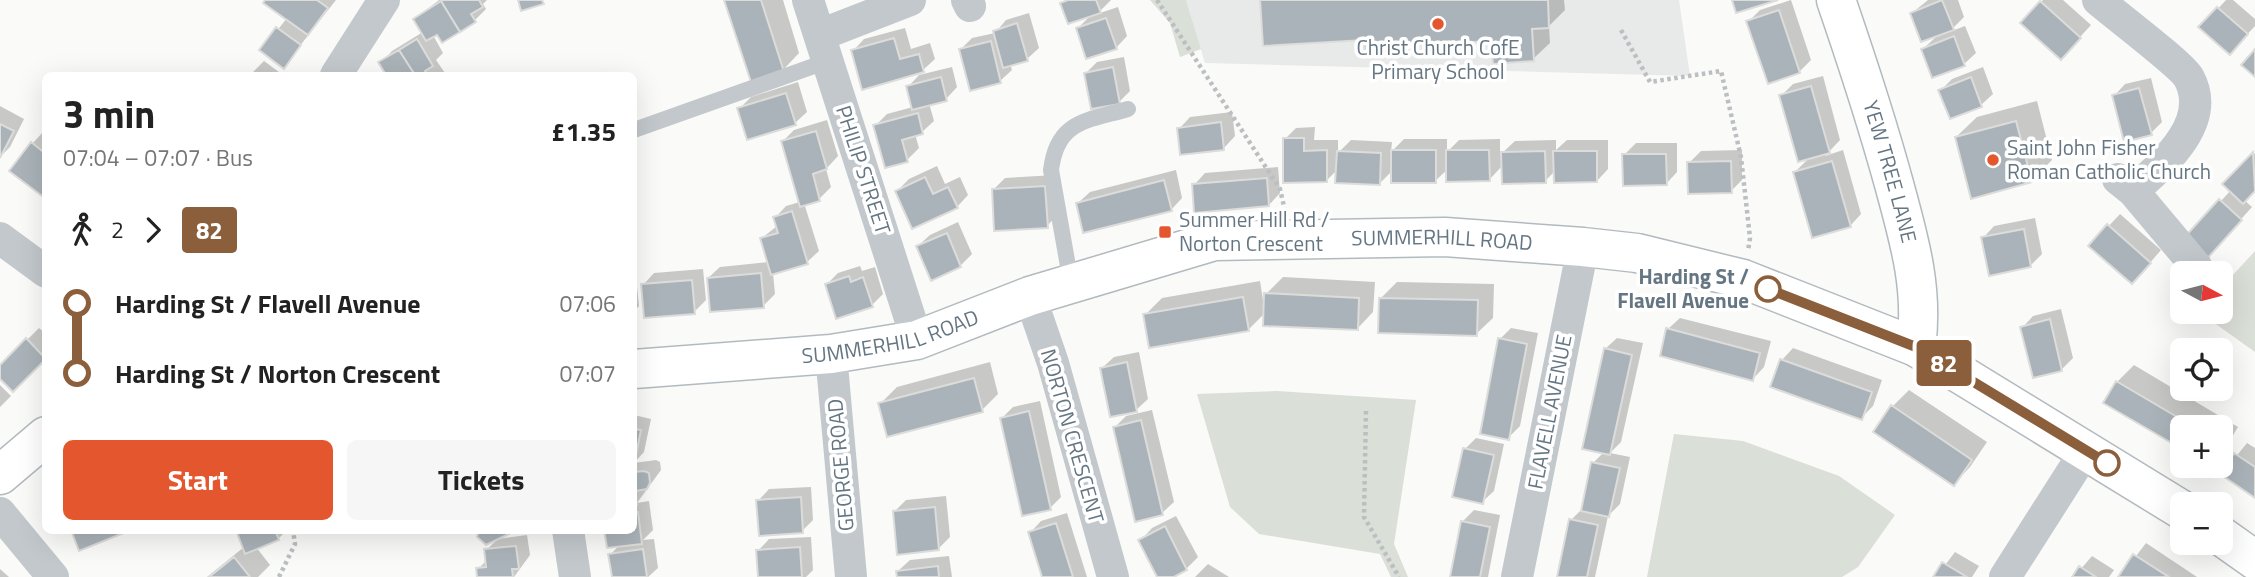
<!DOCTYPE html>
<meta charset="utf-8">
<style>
body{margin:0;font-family:"Titillium Web",sans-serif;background:#f6f6f6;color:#222;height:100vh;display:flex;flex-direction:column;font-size:26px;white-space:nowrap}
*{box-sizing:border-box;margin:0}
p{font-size:23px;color:#767676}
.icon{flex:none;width:38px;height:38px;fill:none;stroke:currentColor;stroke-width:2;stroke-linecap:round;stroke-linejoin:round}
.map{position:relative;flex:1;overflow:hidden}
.panel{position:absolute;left:42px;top:72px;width:595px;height:462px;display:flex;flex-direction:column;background:#fff;border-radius:10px;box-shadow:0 7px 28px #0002}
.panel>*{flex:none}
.badge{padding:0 14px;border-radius:5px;font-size:24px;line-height:46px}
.needle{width:46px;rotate:97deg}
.buttons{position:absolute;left:2170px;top:261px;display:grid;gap:14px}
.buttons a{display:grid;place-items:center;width:63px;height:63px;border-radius:10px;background:#fff;box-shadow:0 7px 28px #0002;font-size:35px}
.map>.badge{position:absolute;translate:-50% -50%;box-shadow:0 0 0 4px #fff}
.legs{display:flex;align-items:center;gap:10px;height:77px;padding:0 21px;font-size:23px}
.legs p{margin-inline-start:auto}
.head{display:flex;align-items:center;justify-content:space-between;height:119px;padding:0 21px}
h1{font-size:38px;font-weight:700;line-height:52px}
.cta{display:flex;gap:14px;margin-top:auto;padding:14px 21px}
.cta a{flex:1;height:80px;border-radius:10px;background:#e4572e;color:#fff;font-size:28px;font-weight:700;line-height:80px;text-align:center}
.cta a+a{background:#f6f6f6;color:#222}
ul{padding:0 21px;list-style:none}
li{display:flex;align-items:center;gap:24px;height:70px;font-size:26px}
li i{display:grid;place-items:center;width:10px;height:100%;margin:0 9px;background:currentColor}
li i::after{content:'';width:18px;height:18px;margin:-9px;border:5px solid;border-radius:50%;background:#fff}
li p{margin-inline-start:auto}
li:first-child i{background:linear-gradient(#0000 50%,currentColor 0)}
li:last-child i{background:linear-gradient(currentColor 50%,#0000 0)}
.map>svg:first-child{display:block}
.built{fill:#e8e9e9}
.green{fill:#dadfd7}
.shadow{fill:#0003}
.building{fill:#aab3b9;stroke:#dcdcda;stroke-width:2}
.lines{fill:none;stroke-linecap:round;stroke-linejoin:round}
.secondary-casing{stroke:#b3babf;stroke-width:41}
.path{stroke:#bbbfc2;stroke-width:4.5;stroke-dasharray:3.5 3.5;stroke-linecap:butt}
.lane{stroke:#c3c8cc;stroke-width:16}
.street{stroke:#c3c8cc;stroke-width:32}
.secondary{stroke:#fff;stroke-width:38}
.line-1-casing{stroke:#fff;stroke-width:16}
.line-1{stroke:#8b5e3c;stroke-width:10}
.poi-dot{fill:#e4572e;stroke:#fff;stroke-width:2.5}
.stop-1-dot{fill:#fff;stroke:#8b5e3c;stroke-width:3.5}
.labels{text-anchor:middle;stroke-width:7;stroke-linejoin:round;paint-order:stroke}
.poi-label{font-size:21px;fill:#657683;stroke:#fff;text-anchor:start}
.street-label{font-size:21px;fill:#657683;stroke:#fff}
.stop-label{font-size:21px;font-weight:bold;fill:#657683;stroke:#fff;text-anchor:end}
</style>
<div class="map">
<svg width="2255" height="577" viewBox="0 0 2255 577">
<rect width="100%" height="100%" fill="#fafaf8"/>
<path class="built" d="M 1186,0 L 1679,0 L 1690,76 L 1205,63 Z"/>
<path class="green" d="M 1150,0 L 1186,0 L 1201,49 L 1180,57 L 1170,23 Z
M 2255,251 L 2255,352 L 2199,312 L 2221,312 L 2221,288 Z
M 1277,391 L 1416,400 L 1394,544 L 1408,577 L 1391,577 L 1380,554 L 1259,534 L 1230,507 L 1197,394 Z
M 1674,434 L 1743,441 L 1839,476 L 1895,515 L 1858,567 L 1842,577 L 1647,577 Z"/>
<path class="shadow" d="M 267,0 L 336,0 L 284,66 L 262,50 L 287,18 Z
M 439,0 L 487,0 L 483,4 L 486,9 L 475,20 L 433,35 L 443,53 L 436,60 L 445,73 L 443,75 L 388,75 L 381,63 L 392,51 L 423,32 L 415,19 Z
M 726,0 L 783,0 L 799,53 L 783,70 Z
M 1066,0 L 1111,0 L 1097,14 L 1118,7 L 1127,36 L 1116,48 L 1078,28 L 1092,14 L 1062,3 Z
M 1262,0 L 1564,0 L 1565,10 L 1549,26 L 1550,43 L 1533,59 L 1493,39 L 1403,44 L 1393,54 L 1366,38 Z
M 1791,0 L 1811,60 L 1799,72 L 1748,22 L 1760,10 Z
M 1928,0 L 1958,0 L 1964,17 L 1949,32 L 1965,26 L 1976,53 L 1964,64 L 1923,49 L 1939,34 L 1912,13 Z
M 2043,0 L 2063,0 L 2091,25 L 2072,46 L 2022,23 Z
M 2226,0 L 2233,0 L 2255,19 L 2255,26 L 2241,41 L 2201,27 Z
M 1029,13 L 1039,48 L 1027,59 L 1010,64 L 1012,70 L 1000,81 L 960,50 L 972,38 L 995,33 L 1006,20 Z
M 905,28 L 911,49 L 930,43 L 935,59 L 923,70 L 853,51 L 864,39 Z
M 1124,57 L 1130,91 L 1119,102 L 1086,73 L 1097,62 Z
M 264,61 L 283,75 L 250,75 Z
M 952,67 L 957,87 L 946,99 L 929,103 L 934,121 L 922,132 L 915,134 L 919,148 L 907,160 L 875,126 L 887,114 L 913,107 L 908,87 L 919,75 Z
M 1983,67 L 1993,94 L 1981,105 L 1941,90 L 1952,79 Z
M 1823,76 L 1840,140 L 1825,156 L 1843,150 L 1861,214 L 1850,226 L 1795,172 L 1811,156 L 1781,96 L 1793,84 Z
M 2151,78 L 2162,122 L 2151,133 L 2114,96 L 2125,84 Z
M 798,82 L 807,112 L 795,123 L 739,109 L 751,97 Z
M 2037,101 L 2052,160 L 2031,181 L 1956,137 L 1977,117 Z
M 0,106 L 24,119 L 10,147 L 0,157 Z
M 1232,112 L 1235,136 L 1224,148 L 1179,129 L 1190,117 Z
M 827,120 L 838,156 L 826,169 L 831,187 L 819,199 L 804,203 L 819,251 L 807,262 L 773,273 L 775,294 L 763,306 L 708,278 L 720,267 L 769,262 L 762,238 L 777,226 L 775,218 L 786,206 L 800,202 L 783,141 L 794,130 Z
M 1315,127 L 1314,140 L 1338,140 L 1338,153 L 1351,140 L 1392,142 L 1391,152 L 1404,139 L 1447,139 L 1447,152 L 1459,140 L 1500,139 L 1500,155 L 1515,141 L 1556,140 L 1556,150 L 1567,140 L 1608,140 L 1608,169 L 1597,181 L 1555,171 L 1545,181 L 1503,165 L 1489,180 L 1448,169 L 1435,181 L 1393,170 L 1379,184 L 1338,169 L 1326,181 L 1285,139 L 1296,128 Z
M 43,132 L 46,134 L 46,197 L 32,144 Z
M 1636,143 L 1677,143 L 1677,172 L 1666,184 L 1624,155 Z
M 1742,150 L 1742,180 L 1731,191 L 1689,163 L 1701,151 Z
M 2255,153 L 2255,189 L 2244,200 L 2252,207 L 2216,247 L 2221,201 L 2231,190 L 2225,184 Z
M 937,166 L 945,184 L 960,177 L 968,195 L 957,207 L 897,191 L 909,179 Z
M 1278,167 L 1280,193 L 1269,205 L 1194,185 L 1205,173 Z
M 1176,170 L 1182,198 L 1171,210 L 1078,203 L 1090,192 Z
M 1056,175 L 1058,214 L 1047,226 L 993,190 L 1005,178 Z
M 2120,214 L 2161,250 L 2143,271 L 2090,246 Z
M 2035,218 L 2042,254 L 2030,266 L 1983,238 L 1994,226 Z
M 958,222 L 972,254 L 960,266 L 932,278 L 918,246 L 930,235 Z
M 860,266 L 862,271 L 875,267 L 883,294 L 872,305 L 827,284 L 838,273 Z
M 703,269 L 706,300 L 694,312 L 643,285 L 654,273 Z
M 634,277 L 636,277 L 639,306 L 634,312 Z
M 1283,277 L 1375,282 L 1373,312 L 1357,329 L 1265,313 L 1248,330 L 1145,315 L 1162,298 L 1260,281 L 1264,306 L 1266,294 Z
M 1397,282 L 1494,284 L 1493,318 L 1476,334 L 1381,298 Z
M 2061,309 L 2073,358 L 2062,369 L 2034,376 L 2022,328 L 2033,316 Z
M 1680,318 L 1771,341 L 1764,367 L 1753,379 L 1668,329 Z
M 39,328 L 46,334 L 46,357 L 13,390 L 0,377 L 0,367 Z
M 1511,328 L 1538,333 L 1520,426 L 1508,438 L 1500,339 Z
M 1617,338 L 1643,343 L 1621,442 L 1610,453 L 1630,457 L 1620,504 L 1608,516 L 1595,577 L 1559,577 L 1571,520 L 1582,509 L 1593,463 L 1604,452 L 1605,349 Z
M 1793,348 L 1882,380 L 1873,406 L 1861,418 L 1772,386 L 1782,360 Z
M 1139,352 L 1148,399 L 1136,410 L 1102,368 L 1114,357 Z
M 990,362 L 998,394 L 982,410 L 880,404 L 897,387 Z
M 2134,365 L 2238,427 L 2226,447 L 2221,452 L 2221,427 L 2182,427 L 2182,447 L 2106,402 L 2117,382 Z
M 0,385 L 11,396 L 0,407 Z
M 1909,390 L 1987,442 L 1970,467 L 1954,484 L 1892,407 Z
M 1040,401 L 1061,497 L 1050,508 L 1002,418 L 1013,407 Z
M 1152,410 L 1174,502 L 1162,513 L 1114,428 L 1126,416 Z
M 634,415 L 651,419 L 644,452 L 634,463 Z
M 1476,438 L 1504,444 L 1494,491 L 1482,502 L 1465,449 Z
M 2247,443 L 2255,448 L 2255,496 L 2222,474 Z
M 656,460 L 660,462 L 661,470 L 637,503 L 649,501 L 653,530 L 643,540 L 654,539 L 658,568 L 648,577 L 614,577 L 610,555 L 634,530 L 634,463 Z
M 811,487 L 813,520 L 802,531 L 758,501 L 769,489 Z
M 946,496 L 950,537 L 938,549 L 894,512 L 906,500 Z
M 1474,510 L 1500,515 L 1488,577 L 1451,577 L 1463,521 Z
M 1067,513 L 1087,577 L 1044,577 L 1030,533 L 1041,521 Z
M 1176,516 L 1198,557 L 1186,569 L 1170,577 L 1159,577 L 1141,540 L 1152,528 Z
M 238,530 L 287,530 L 278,539 L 256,547 L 270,565 L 258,577 L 207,577 L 244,547 Z
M 527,535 L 530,555 L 514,577 L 479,577 L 478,569 L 487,560 L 486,550 L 498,539 Z
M 811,537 L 813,570 L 806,577 L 759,577 L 758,551 L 769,539 Z
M 2146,543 L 2197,577 L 2120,577 Z
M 1955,552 L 1979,566 L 1972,577 L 1936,577 Z
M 949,556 L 952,577 L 899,577 L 898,571 L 910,560 Z
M 2092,556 L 2114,570 L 2109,577 L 2074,577 Z
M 1208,564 L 1229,577 L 1195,577 Z
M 0,569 L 9,577 L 0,577 Z"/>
<path class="building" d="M 265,0 L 317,0 L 328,8 L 308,35 L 263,3 Z
M 443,0 L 479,0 L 483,7 L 471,14 L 476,22 L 460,32 L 441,1 Z
M 518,0 L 542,0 L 544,4 L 521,11 Z
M 724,0 L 761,0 L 784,72 L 751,82 Z
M 1068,0 L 1096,0 L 1101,13 L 1068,24 L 1060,3 Z
M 1260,0 L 1548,0 L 1549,28 L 1532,29 L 1534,61 L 1493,64 L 1491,41 L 1393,46 L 1393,56 L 1365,57 L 1364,40 L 1263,46 Z
M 1732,0 L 1778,0 L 1736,13 Z
M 1942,0 L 1954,30 L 1921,42 L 1910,13 Z
M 441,1 L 460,32 L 442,43 L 437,35 L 426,41 L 413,19 Z
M 2040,1 L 2081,38 L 2061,60 L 2020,23 Z
M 2217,7 L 2248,34 L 2230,55 L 2198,27 Z
M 1779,10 L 1800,73 L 1768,84 L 1746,21 Z
M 1106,18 L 1117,49 L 1086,59 L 1076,28 Z
M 1017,23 L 1028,61 L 1003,68 L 993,31 Z
M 276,27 L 301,45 L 284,69 L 259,50 Z
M 1954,36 L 1965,66 L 1932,78 L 1921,49 Z
M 894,38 L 900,59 L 919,54 L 924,72 L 862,90 L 851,50 Z
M 417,39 L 433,66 L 425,71 L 428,75 L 415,75 L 399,50 Z
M 991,41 L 1001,83 L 970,91 L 959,49 Z
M 2255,49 L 2255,77 L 2241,65 Z
M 399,50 L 415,75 L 386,75 L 378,62 Z
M 1113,67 L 1120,104 L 1091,109 L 1084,73 Z
M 941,77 L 947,101 L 912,110 L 906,86 Z
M 1971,77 L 1982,107 L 1950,119 L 1938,90 Z
M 1811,86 L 1830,153 L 1798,162 L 1779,95 Z
M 2139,88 L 2152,135 L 2124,142 L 2112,95 Z
M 786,93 L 796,125 L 747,140 L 737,108 Z
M 918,113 L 923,134 L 902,140 L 908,162 L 885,168 L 873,125 Z
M 2016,121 L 2032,182 L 1971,199 L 1955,137 Z
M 1221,122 L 1224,150 L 1180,155 L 1177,128 Z
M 0,124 L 14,131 L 0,158 Z
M 816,131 L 827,169 L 813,174 L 820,201 L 800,207 L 781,141 Z
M 1283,138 L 1304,138 L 1304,151 L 1327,150 L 1327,182 L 1283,183 Z
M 31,142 L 46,154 L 46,199 L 9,171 Z
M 1391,150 L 1436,150 L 1436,183 L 1391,183 Z
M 1446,150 L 1489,150 L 1490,181 L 1446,182 Z
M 1337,151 L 1381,153 L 1380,185 L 1335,183 Z
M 1545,151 L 1546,183 L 1502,184 L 1501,152 Z
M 1553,151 L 1597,151 L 1597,182 L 1554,183 Z
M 2253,152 L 2255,191 L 2243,204 L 2222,184 Z
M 1622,154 L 1666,154 L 1667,185 L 1623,186 Z
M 1731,161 L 1732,193 L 1688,194 L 1687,162 Z
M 1832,161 L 1851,227 L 1812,238 L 1793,172 Z
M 925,177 L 933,194 L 948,187 L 958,208 L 912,229 L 895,191 Z
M 1267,178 L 1269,206 L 1194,213 L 1192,184 Z
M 1164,180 L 1172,211 L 1083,233 L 1076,203 Z
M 1045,186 L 1048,228 L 994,231 L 992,189 Z
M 2219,199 L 2242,220 L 2205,261 L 2182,240 Z
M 792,211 L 808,264 L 771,275 L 760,238 L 778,233 L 773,217 Z
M 2107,224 L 2151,263 L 2132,284 L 2088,246 Z
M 2024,229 L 2031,267 L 1989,276 L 1981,237 Z
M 947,233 L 961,267 L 931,281 L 916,246 Z
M 761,273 L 764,308 L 710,312 L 707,278 Z
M 849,276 L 851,282 L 863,277 L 873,307 L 836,319 L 825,284 Z
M 692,280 L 695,314 L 644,318 L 641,284 Z
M 1264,293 L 1359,298 L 1358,330 L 1263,326 Z
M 1243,297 L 1249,331 L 1149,348 L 1143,314 Z
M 1379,298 L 1478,300 L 1477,336 L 1378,333 Z
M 2050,319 L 2062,371 L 2033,378 L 2020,327 Z
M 1666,328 L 1760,353 L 1753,381 L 1660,356 Z
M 26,338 L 46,359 L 13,392 L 0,379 L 0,365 Z
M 1498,338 L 1527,344 L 1509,440 L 1480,434 Z
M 1604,348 L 1632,355 L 1610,455 L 1582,449 Z
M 1780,359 L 1872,392 L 1862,420 L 1770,387 Z
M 1127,362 L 1137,412 L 1110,417 L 1100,368 Z
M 974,378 L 983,412 L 887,437 L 878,403 Z
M 2116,381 L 2194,427 L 2182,427 L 2182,449 L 2103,403 Z
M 1891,405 L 1972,460 L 1954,486 L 1873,432 Z
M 1029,411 L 1051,510 L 1022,516 L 1000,418 Z
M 1141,420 L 1163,515 L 1135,522 L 1113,427 Z
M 634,429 L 641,430 L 634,465 Z
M 1463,448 L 1494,455 L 1483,504 L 1452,497 Z
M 2234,453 L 2255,467 L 2255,498 L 2220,474 Z
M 1591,462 L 1620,468 L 1609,517 L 1581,511 Z
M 644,471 L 649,473 L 650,483 L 647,489 L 635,491 L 637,505 L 634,506 L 634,472 Z
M 801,497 L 803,533 L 759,536 L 756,500 Z
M 935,507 L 939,550 L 897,555 L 893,511 Z
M 634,512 L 638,512 L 642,544 L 607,548 L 604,530 L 634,530 Z
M 1569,519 L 1598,525 L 1587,577 L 1557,577 Z
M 1461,521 L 1490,527 L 1480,577 L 1450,577 Z
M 1056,523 L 1073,577 L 1042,577 L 1028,532 Z
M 1165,526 L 1187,570 L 1174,577 L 1157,577 L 1138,540 Z
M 71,530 L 131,530 L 79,551 Z
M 236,530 L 275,530 L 279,540 L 245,554 Z
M 517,530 L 486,545 L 477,537 L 479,530 Z
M 516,546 L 519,569 L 512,569 L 513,577 L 477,577 L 476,568 L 486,567 L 484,549 Z
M 800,547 L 802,577 L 758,577 L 756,550 Z
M 643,549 L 647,577 L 612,577 L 608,554 Z
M 2133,554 L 2169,577 L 2118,577 Z
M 234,557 L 250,577 L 209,577 Z
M 1942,562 L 1967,577 L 1933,577 Z
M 938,566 L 939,577 L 897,577 L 896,571 Z
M 2079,566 L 2096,577 L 2072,577 Z"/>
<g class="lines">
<defs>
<g id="secondary">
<path id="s1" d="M 1836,0 C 1857,61 1877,122 1894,184 C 1909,239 1924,289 1916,347"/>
<path id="s2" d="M 634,369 L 831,354 L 917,340 L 1030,296 L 1214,241 L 1445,237 L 1583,247 L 1637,253 L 1743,279 L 1916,347 L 2182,510"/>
<path d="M 0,475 L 46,436"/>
<path d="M 2221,536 L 2255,560"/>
</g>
</defs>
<use href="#secondary" class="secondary-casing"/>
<path class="path" d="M 1157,0 L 1280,189 L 1285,211
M 1621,30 L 1650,82 L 1721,71 L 1741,157 L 1750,238 L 1748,251
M 1366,411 L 1364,517 L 1399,577
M 279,577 L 295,544 L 293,530"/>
<path class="lane" d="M 634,130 L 828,61
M 1071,283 L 1051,170 C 1057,120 1087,121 1128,109"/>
<path class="street" d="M 808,0 L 917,340
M 967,0 L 970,6
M 2098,0 C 2114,14 2182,65 2189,78 C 2213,123 2162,165 2133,191
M 820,35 L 910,0
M 336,75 L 384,0
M 2118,179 L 2133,191 L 2196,266
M 0,238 L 46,272
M 1030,296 L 1053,363 L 1113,577
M 831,354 L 851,577
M 0,513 L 53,577
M 568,530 L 575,577
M 1517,577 L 1583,247
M 2005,577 L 2086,450"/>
<use href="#secondary" class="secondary"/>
</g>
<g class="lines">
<defs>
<path id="line-1" d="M 1768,289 L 1916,347 L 2107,463"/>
</defs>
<use href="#line-1" class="line-1-casing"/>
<use href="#line-1" class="line-1"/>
</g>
<g class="poi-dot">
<circle cx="1438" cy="24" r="7"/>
<circle cx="1993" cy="160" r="7"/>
<rect x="1158" y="225" width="14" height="14" rx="3.5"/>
</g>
<g class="stop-1-dot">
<circle cx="1768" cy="289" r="12"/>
<circle cx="2107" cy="463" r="12"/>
</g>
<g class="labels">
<g class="poi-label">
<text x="1438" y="55" text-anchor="middle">Christ Church CofE<tspan x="1438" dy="24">Primary School</tspan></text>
<text x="2007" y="155">Saint John Fisher<tspan x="2007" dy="24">Roman Catholic Church</tspan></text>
<text x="1179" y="227">Summer Hill Rd /<tspan x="1179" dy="24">Norton Crescent</tspan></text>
</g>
<g class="street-label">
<text transform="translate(863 170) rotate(72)" y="7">PHILIP STREET</text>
<text dy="7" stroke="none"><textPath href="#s1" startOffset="180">YEW TREE LANE</textPath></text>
<text dy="7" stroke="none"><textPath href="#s2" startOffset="826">SUMMERHILL ROAD</textPath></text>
<text dy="7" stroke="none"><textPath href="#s2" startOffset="259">SUMMERHILL ROAD</textPath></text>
<text transform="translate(1550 412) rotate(-79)" y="7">FLAVELL AVENUE</text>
<text transform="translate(1072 436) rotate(74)" y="7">NORTON CRESCENT</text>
<text transform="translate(841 465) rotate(-95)" y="7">GEORGE ROAD</text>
</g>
<g class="stop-label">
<text x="1749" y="284">Harding St /<tspan x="1749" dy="24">Flavell Avenue</tspan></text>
</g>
</g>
</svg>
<div class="buttons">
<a><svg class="needle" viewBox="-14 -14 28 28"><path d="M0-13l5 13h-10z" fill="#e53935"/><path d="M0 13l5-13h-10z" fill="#767676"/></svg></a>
<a><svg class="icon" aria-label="locate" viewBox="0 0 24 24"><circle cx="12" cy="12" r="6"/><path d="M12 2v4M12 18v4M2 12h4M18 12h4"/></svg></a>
<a>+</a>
<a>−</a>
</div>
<b class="badge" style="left:1944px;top:363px;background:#8b5e3c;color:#fff">82</b>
<section class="panel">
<div class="head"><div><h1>3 min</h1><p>07:04 – 07:07 · Bus</p></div><b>£1.35</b></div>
<div class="legs"><svg class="icon" aria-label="walk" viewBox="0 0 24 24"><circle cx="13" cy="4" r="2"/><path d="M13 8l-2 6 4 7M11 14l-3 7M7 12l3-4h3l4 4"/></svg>2<svg class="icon" aria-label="forward" viewBox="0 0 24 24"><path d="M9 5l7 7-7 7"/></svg><b class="badge" style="background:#8b5e3c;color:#fff">82</b></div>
<ul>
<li><i style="color:#8b5e3c"></i><b>Harding St / Flavell Avenue</b><p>07:06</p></li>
<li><i style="color:#8b5e3c"></i><b>Harding St / Norton Crescent</b><p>07:07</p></li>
</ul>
<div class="cta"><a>Start</a><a>Tickets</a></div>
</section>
</div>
